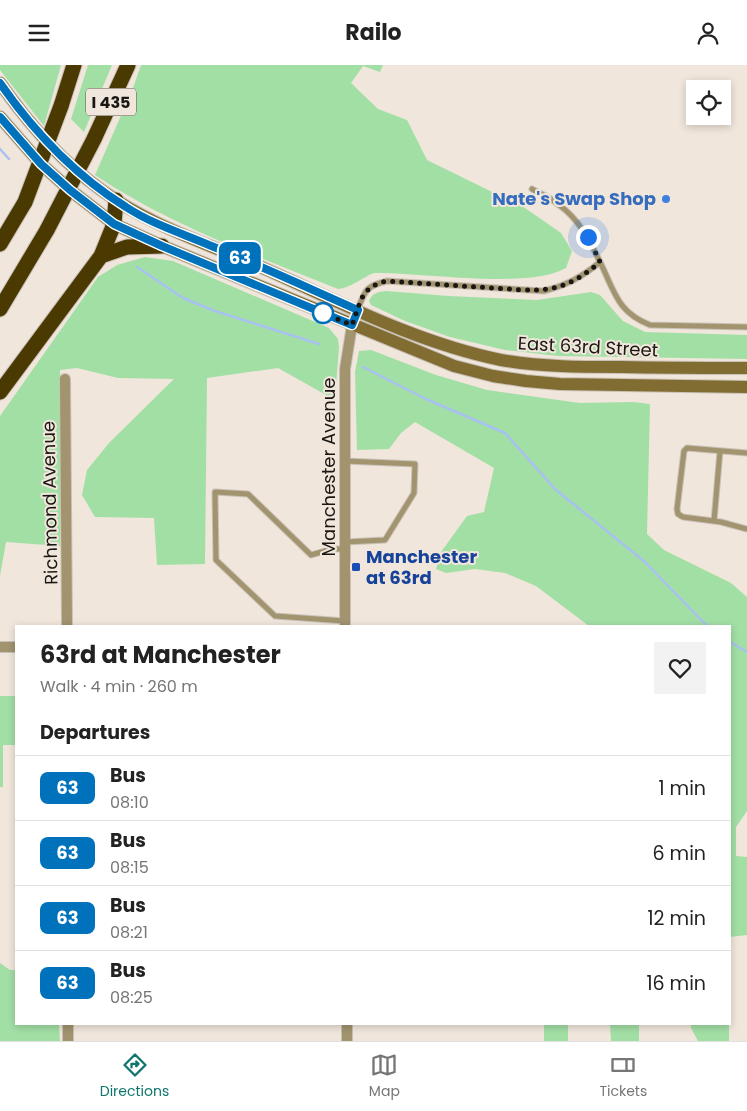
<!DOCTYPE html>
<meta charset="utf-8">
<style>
body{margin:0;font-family:Poppins,sans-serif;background:#f2f2f2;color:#222;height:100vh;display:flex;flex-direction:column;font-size:19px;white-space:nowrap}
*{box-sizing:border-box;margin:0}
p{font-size:16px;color:#767676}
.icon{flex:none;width:28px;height:28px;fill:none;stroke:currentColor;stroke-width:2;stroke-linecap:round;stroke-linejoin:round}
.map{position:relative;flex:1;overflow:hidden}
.side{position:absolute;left:15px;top:560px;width:716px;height:400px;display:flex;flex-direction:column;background:#fff;border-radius:0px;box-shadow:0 2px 8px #0003}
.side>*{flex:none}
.badge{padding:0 10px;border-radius:8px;font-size:18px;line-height:32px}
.buttons{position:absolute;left:686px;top:15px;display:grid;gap:10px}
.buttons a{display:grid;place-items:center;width:45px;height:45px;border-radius:0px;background:#fff;box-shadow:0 2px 8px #0003;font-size:25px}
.you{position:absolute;width:25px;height:25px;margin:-12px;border:4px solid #fff;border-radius:50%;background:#1a73e8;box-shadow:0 0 0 8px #1a73e833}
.map>.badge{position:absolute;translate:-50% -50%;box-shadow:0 0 0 2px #fff}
h2{padding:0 25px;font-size:19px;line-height:45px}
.round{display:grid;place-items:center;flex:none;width:52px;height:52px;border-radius:0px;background:#f2f2f2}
.headline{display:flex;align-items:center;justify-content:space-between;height:85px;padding:0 25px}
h1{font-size:24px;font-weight:700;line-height:38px}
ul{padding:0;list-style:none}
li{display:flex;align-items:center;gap:15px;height:65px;padding:0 25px;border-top:1px solid #e0e0e0}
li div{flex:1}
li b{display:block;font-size:19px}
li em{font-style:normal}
li .badge{min-width:55px;font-weight:700;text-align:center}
header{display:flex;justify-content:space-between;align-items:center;height:65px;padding:0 25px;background:#fff;font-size:22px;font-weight:700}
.dock{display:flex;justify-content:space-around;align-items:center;height:70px;border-top:1px solid #e0e0e0;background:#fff;font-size:14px;color:#767676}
.dock a{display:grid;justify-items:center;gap:2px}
.dock .active{color:#0f766e}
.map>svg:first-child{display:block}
.green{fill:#a2dfa5}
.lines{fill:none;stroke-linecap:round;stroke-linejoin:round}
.stream{stroke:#a8c1f1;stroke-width:2.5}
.lane-casing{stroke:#c9c1b7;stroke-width:7}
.street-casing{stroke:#c9c1b7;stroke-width:12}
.secondary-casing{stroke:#c9c1b7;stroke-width:14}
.highway-casing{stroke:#c9c1b7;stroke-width:17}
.lane{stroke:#a2946f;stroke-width:5}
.street{stroke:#a2946f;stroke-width:10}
.secondary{stroke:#816c31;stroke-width:12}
.highway{stroke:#4a3900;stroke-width:15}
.highway-bridge-casing{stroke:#c9c1b7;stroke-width:17;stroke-linecap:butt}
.highway-bridge{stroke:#4a3900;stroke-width:15}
.line-casing{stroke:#fff;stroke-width:11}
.line{stroke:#0072bc;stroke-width:8}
.walk{stroke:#1a1713;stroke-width:5;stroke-dasharray:0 9}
.shop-dot{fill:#3f7fe0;stroke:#f0e6db;stroke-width:2}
.stop-dot{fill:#fff;stroke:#0072bc;stroke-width:2.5}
.transit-dot{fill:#1a4fb4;stroke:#f0e6db;stroke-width:2}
.labels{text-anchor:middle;stroke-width:4;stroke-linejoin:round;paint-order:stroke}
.shield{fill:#f0e6db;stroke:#5a554f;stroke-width:1}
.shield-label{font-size:16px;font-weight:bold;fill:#1a1713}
.shop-label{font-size:18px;font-weight:bold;fill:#366cbe;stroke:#f0e6db;text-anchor:end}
.street-label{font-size:18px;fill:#1a1713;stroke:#f0e6db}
.transit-label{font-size:18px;font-weight:bold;fill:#164399;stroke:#f0e6db;text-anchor:start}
</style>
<header><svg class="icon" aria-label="menu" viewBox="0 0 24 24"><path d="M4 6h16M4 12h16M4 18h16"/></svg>Railo<svg class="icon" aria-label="person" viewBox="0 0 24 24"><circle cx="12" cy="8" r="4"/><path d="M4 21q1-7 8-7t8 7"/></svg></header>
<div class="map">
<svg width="747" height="976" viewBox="0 0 747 976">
<rect width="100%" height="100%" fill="#f0e6db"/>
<path class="green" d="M 0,0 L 61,0 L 44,61 L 0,5 Z
M 88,0 L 112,0 L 84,67 L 71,54 Z
M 141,0 L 383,0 L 380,7 L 363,1 L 351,18 L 378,44 L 407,55 L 427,95 L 525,143 L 561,168 L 572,186 L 566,203 C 528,225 422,207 374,208 C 361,213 351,223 338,224 C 255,190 169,160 95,110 L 133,23 Z
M 145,192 L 173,196 L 329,263 L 338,274 L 339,282 L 335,335 L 278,303 L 207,313 L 205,499 L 157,500 L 154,453 L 95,452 L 82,430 L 87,405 L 109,378 L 174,314 L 118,313 L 77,303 L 60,305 L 60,481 L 6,477 L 0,511 L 0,351 L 98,212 L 117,200 Z
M 386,226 L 449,231 L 537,235 L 591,227 L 600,230 L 623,256 L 645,267 L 747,270 L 747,294 L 558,291 L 505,285 L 450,272 L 405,256 L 371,240 L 369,236 C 372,228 378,227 386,226 Z
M 371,285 L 436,310 L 487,325 L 580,338 L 633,337 L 650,339 L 647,469 L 664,485 L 731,518 L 747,532 L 747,746 L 736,762 L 736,791 L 747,792 L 747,870 L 730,872 L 730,561 L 589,561 L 536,521 L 505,508 L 475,504 L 446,508 L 436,504 L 441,487 L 467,451 L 484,447 L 494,403 L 415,357 L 401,368 L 389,384 L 357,385 L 355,307 L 359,286 Z
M 0,631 L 16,631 L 16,680 L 3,680 L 3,722 L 0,722 Z
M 0,898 L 10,905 L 16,905 L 16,959 L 59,959 L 60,976 L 0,976 Z
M 544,959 L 568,959 L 568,976 L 544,976 Z
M 610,959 L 639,959 L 639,976 L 611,976 Z
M 691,959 L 729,959 L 729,976 L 698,976 L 691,963 Z"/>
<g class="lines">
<path class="stream" d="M 0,84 L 9,94
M 137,202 L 183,233 L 215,246 L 319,279
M 363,302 L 426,334 L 505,368 L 555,424 L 645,497 L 707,561
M 730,577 L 747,587"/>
<defs>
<path id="lane" d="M 532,124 C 541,129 551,133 559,140 C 579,154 590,176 600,197
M 358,244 C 365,225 366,221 387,216 L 544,226 C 567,220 582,212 600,197 C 615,227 617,247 650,260 L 747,262
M 747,388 L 687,383 L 684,386 L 677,444 L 678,449 L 683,452 L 721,457 L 747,464
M 714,456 L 720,386
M 345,477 L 385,475 L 414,428 L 415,399 L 345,396
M 345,556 L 275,551 L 216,495 L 215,427 L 248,429 L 311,490 L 332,484 L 345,484"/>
<path id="street" d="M 65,314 L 67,561
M 345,561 L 345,304 L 352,260 L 358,245
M 0,582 L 16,582
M 68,959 L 68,976
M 347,976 L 347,959"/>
<path id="secondary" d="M 0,18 C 28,58 61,96 100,124 C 148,160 206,178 261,202 C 339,237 417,278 501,295 C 541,302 582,302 622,302 C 664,303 705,303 747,303
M 0,52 L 41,99 L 70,125 L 114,159 L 162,181 L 454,301 L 493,311 L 526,316 L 560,319 L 747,322"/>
<path id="highway" d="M 61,41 L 74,0
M 94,74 L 128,0
M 0,179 L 25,137
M 101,191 L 127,182 L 162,181
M 0,244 L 47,165
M 0,327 L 101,191 L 114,159 L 116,135"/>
</defs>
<use href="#lane" class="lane-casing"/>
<use href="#street" class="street-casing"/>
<use href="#secondary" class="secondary-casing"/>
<use href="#highway" class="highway-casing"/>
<use href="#lane" class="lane"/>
<use href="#street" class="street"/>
<use href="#secondary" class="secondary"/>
<use href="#highway" class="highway"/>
<defs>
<path id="highway-bridge" d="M 25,137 L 61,41
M 47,165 L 94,74"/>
</defs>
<use href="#highway-bridge" class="highway-bridge-casing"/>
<use href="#highway-bridge" class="highway-bridge"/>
</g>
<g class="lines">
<defs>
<path id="line" d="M 0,18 C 34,67 76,111 126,142 C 152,159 181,168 209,180 C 259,200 308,223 358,245 L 352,260 L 162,181 L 114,159 L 70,125 L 41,99 L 0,52"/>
</defs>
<use href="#line" class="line-casing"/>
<use href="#line" class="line"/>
<path class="walk" d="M 323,248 L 318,246 L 352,260 C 361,237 360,222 387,216 L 523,225 C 557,226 574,219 600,197 L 588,172"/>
</g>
<circle class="shop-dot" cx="666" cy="134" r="5"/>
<circle class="stop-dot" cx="323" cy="248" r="10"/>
<rect class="transit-dot" x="351" y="497" width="10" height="10" rx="2.5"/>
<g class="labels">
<rect class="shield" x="86" y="23.5" width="50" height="27" rx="4"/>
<g class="shield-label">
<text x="111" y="43">I 435</text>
</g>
<g class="shop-label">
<text x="656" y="140">Nate's Swap Shop</text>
</g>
<g class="street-label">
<text transform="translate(588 282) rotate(3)" y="6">East 63rd Street</text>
<text transform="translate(329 402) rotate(-90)" y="6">Manchester Avenue</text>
<text transform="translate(50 438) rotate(-91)" y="6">Richmond Avenue</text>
</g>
<g class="transit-label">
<text x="366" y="498">Manchester<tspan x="366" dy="21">at 63rd</tspan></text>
</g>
</g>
</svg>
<div class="buttons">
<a><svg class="icon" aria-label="locate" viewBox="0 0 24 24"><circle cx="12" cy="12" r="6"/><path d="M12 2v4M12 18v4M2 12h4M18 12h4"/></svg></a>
</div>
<div class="you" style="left:588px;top:172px"></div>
<b class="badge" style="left:240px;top:193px;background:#0072bc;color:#fff">63</b>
<section class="side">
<div class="headline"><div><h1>63rd at Manchester</h1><p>Walk · 4 min · 260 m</p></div><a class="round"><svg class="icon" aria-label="heart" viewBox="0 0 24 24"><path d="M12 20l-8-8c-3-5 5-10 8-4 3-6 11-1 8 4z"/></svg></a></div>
<h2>Departures</h2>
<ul>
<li><span class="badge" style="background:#0072bc;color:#fff">63</span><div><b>Bus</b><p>08:10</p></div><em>1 min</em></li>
<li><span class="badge" style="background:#0072bc;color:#fff">63</span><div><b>Bus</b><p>08:15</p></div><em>6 min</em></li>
<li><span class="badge" style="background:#0072bc;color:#fff">63</span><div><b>Bus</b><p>08:21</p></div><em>12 min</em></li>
<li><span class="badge" style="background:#0072bc;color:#fff">63</span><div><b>Bus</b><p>08:25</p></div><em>16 min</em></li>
</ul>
</section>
</div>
<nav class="dock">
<a class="active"><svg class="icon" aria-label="directions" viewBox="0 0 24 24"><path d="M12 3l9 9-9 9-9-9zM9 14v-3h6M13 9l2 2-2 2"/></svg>Directions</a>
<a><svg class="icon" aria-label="map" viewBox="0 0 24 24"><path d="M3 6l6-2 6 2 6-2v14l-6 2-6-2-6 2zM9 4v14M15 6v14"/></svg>Map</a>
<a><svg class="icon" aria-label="tickets" viewBox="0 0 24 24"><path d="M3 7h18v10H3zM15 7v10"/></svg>Tickets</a>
</nav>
